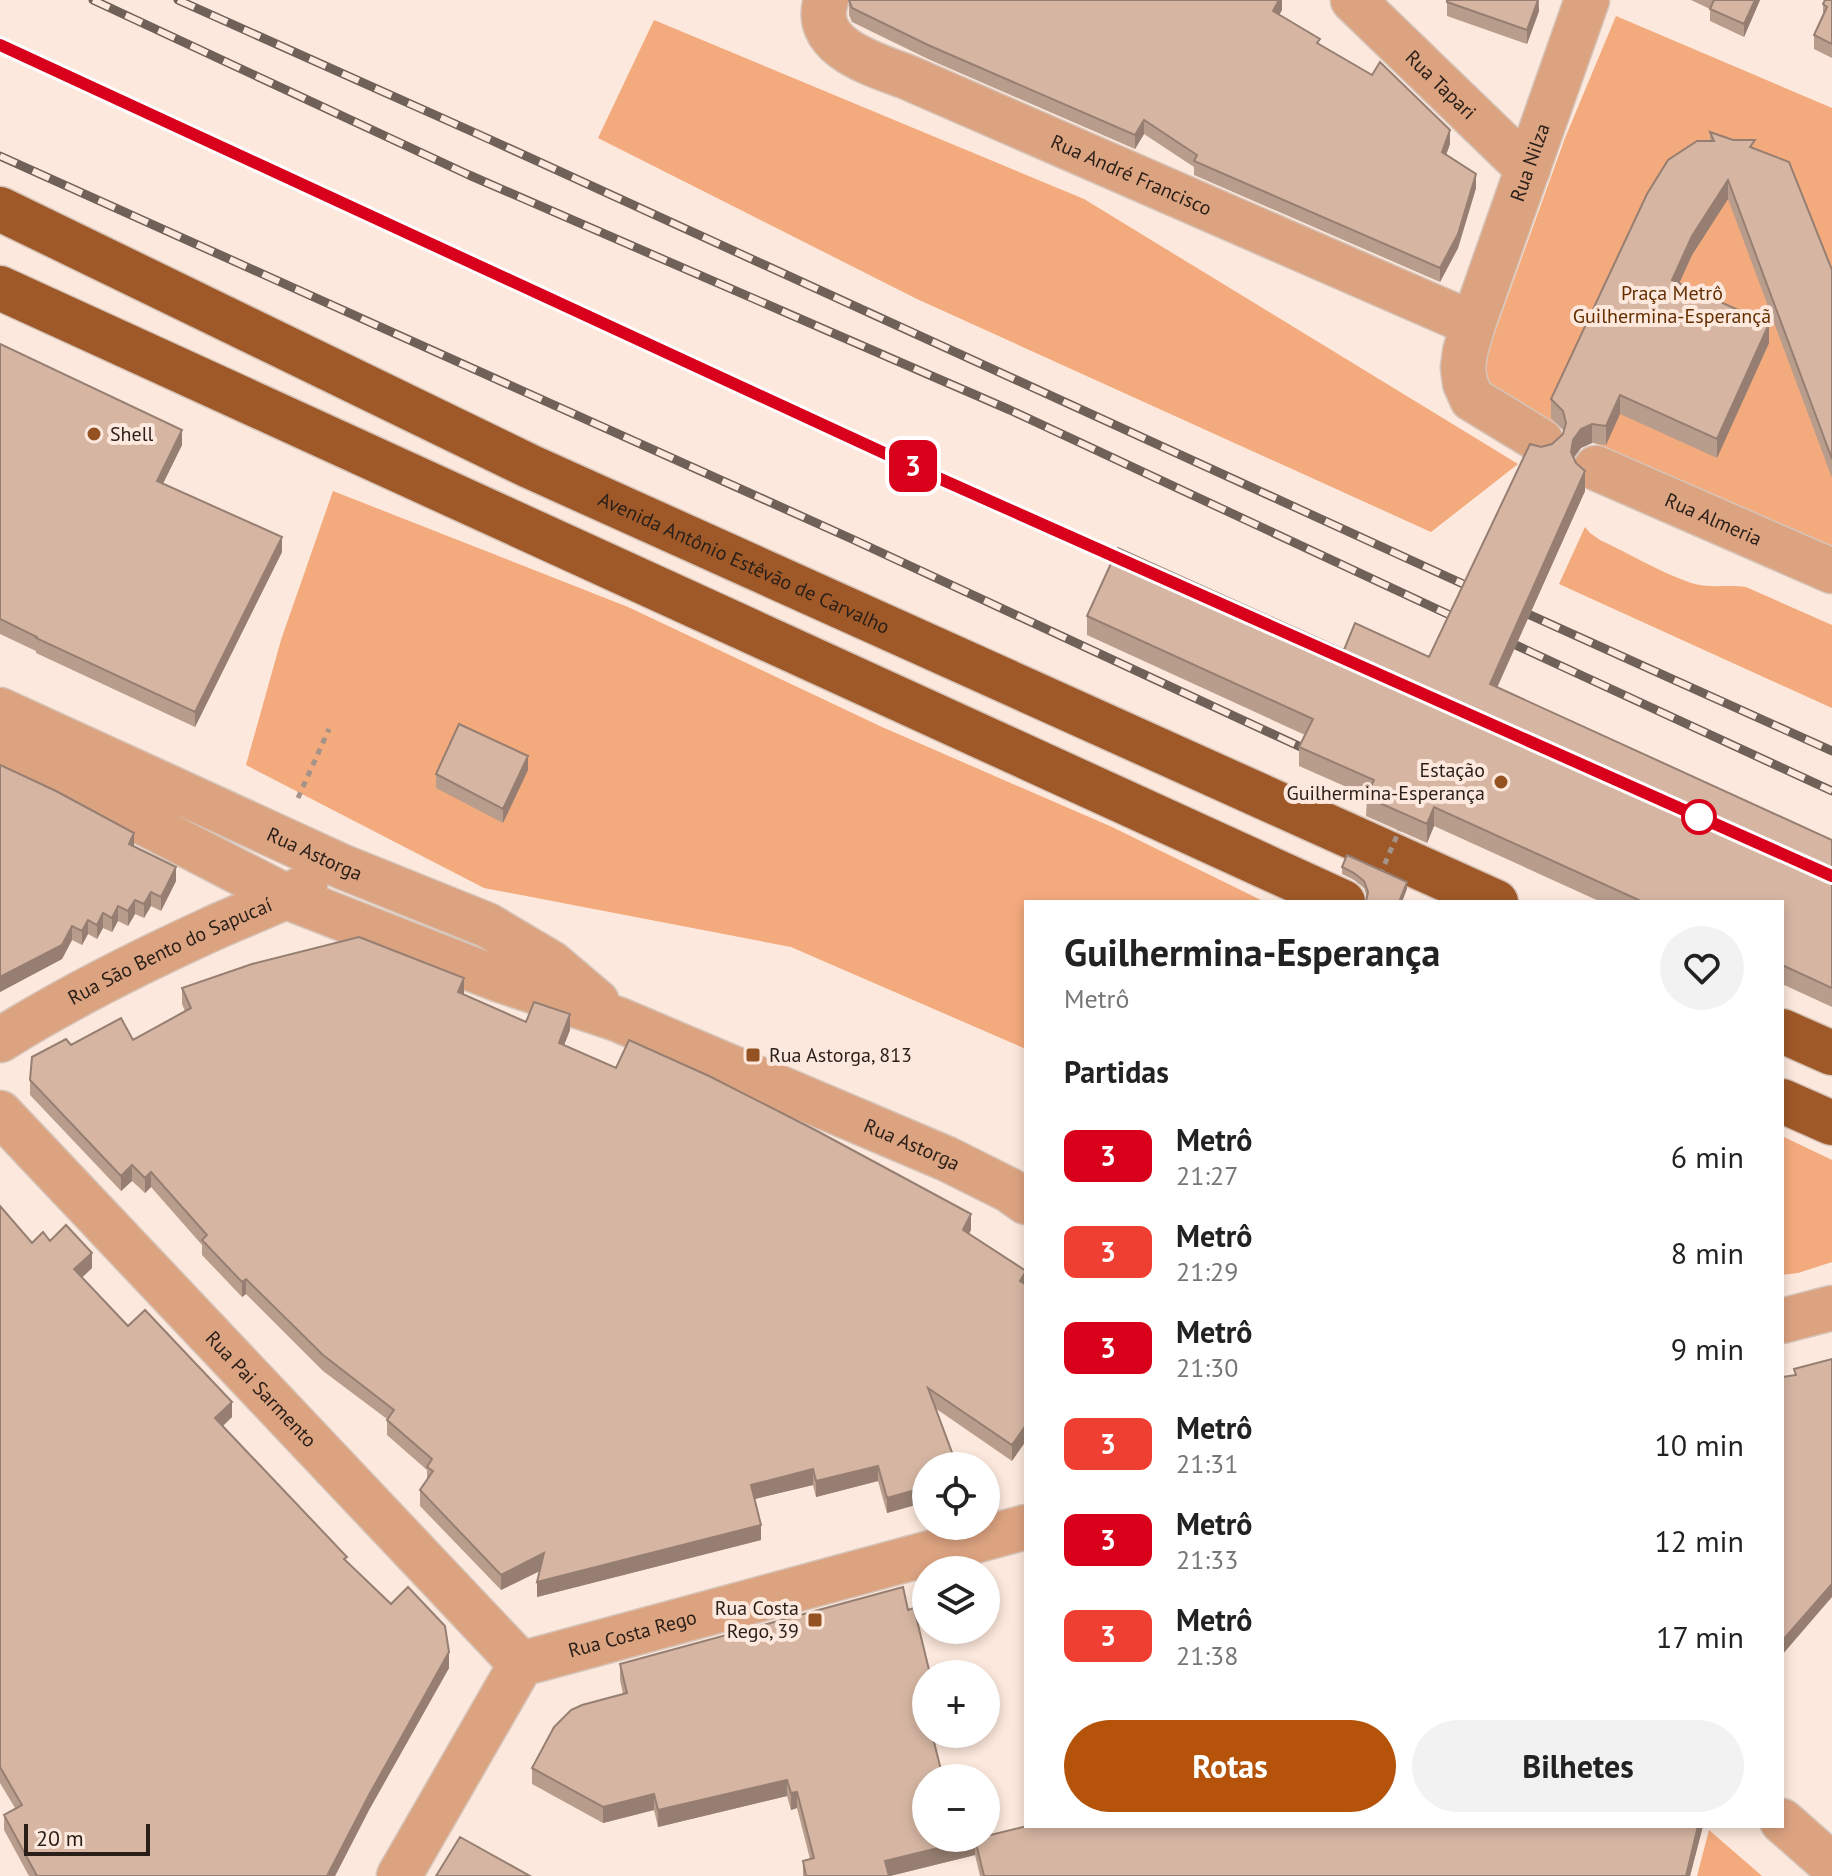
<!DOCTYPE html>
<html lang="pt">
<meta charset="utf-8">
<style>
body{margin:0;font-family:"PT Sans",sans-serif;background:#f2f2f2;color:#222;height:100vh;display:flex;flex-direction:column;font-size:30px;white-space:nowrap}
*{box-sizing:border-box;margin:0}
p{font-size:26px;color:#767676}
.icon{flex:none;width:44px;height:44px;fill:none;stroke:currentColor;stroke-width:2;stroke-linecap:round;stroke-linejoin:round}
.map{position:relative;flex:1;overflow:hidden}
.side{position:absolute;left:1024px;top:900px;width:760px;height:928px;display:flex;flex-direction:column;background:#fff;border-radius:0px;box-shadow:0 4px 12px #0003}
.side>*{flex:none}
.badge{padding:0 16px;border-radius:12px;font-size:28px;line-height:52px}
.buttons{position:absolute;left:912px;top:1452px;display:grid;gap:16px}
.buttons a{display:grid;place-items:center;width:88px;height:88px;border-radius:50%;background:#fff;box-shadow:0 4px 12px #0003;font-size:40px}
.scale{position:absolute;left:24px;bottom:20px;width:126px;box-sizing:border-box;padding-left:8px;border:4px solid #2a1f18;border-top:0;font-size:22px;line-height:28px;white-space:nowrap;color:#2a1f18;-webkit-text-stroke:6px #fce8dc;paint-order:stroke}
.map>.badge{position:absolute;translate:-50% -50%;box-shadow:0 0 0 4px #fff}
h2{padding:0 40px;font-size:30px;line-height:72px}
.round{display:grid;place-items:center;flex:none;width:84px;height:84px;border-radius:42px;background:#f2f2f2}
.headline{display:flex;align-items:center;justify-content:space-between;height:136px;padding:0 40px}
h1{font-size:38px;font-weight:700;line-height:60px}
.button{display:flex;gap:16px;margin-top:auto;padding:16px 40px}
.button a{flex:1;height:92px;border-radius:48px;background:#b45309;color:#fff;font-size:32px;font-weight:700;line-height:92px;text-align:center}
.button a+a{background:#f2f2f2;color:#222}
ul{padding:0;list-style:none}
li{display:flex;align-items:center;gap:24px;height:96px;padding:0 40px}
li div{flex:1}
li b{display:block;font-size:30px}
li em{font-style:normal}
li .badge{min-width:88px;font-weight:700;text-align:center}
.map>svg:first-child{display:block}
.green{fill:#f3aa7d}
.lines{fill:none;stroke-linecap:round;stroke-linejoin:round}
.minor-casing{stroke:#d6c4b9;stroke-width:47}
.highway-casing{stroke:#d6c4b9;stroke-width:47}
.path{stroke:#a39389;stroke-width:5;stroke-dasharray:6 6;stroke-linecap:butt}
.minor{stroke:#dca380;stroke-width:44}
.highway{stroke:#9f5928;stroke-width:44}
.rail-casing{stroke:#6f6158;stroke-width:9}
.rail{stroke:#fce8dc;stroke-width:6;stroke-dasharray:18;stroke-linecap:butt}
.path-bridge{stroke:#a39389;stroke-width:5;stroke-dasharray:6 6;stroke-linecap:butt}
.wall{fill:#b89d8c}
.shaded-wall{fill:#967f72}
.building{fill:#d6b6a3;stroke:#967f72;stroke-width:2}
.line-casing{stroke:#fff;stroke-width:18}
.line{stroke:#d9001c;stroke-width:12}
.poi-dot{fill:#945122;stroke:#fce8dc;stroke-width:3}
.stop-dot{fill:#fff;stroke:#d9001c;stroke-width:4}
.labels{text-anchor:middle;stroke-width:8;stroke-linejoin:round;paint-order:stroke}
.street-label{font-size:20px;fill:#2a1f18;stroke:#fce8dc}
.park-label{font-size:20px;fill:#642e00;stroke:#fce8dc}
.poi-label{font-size:20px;fill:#2a1f18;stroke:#fce8dc;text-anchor:start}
</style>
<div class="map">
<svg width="1832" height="1876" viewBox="0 0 1832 1876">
<rect width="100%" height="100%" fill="#fce8dc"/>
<path class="green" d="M 1616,16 L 1832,108 L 1832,558 L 1709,502 L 1477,382 L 1565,138 Z
M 654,20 L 1084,199 L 1518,464 L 1431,532 L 917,299 L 598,138 Z
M 333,491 L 628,607 L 882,727 L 1112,827 L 1265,902 L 1026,902 L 1026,1049 L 791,947 L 484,888 L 246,765 L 281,640 Z
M 1585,527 L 1590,533 L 1600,540 C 1628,553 1662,573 1691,583 C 1709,589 1728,584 1746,587 L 1832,625 L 1832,708 L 1559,584 Z
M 1782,1136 L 1832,1160 L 1832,1262 L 1798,1273 L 1782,1275 Z
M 1709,1830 L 1762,1876 L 1697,1876 Z"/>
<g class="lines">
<defs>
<g id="minor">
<path id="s1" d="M 826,0 C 811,47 873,64 907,77 L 1473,324"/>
<path id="s2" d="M 1353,0 L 1528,169"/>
<path id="s3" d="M 1541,441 L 1472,399 L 1465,383 L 1463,368 L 1465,352 L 1473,324 L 1587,0"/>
<path id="s4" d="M 1596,468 L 1832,571"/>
<path id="s5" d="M 0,710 L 343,867 L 487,925 L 551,963 L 597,1002"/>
<path id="s6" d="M 0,752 L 67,783 L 287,897 L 500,980 L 617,1019 L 947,1159 L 1009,1190 L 1026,1202"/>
<path id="s7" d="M 0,1040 C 67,998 137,963 209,930 C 241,915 274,904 305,887"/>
<path id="s8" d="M 0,1113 L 521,1664"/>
<path d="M 1782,1321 L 1832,1308"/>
<path d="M 1782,1821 L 1832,1865"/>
<path id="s9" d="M 399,1876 L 521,1664 L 1026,1527"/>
</g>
<g id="highway">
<path id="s10" d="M 0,209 L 529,466 L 1496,902"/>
<path d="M 0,288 L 1343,902"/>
<path d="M 1782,1031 L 1832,1053"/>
<path d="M 1782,1101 L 1832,1123"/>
</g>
</defs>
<use href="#minor" class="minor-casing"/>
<use href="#highway" class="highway-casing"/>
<path class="path" d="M 298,798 L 329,729"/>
<use href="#minor" class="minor"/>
<use href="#highway" class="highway"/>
<defs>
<path id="rail" d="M 93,0 L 469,175 L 1010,410 L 1469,624
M 178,0 L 491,140 L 1485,594
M 0,45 L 936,477 L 1134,565
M 0,156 L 852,539 L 1318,755
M 1510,606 L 1832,751
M 1494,635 L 1832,791"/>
</defs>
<use href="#rail" class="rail-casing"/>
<use href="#rail" class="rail"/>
<path class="path-bridge" d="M 1380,875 L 1401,826"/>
</g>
<path class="wall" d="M 849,0 L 1282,0 L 1282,10 L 1279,15 L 1320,44 L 1450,144 L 1446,155 L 1476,188 L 1458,248 L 1440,282 L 1194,175 L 1194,167 L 1144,134 L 1135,149 L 928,59 L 852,22 L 849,15 Z
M 1539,0 L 1539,11 L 1527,44 L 1447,16 L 1447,2 Z
M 1691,0 L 1760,0 L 1744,37 L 1710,21 L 1710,9 Z
M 1832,0 L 1832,58 L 1814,49 L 1814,35 L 1823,16 L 1823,4 Z
M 1710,132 L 1755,149 L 1832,270 L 1832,478 L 1728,199 L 1692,255 L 1679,284 L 1769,343 L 1717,458 L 1620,414 L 1606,445 L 1592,443 L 1581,448 L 1573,458 L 1585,491 L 1497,688 L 1832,840 L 1832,1007 L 1782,984 L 1782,902 L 1601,902 L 1434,826 L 1427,843 L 1366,816 L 1367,796 L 1299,766 L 1299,747 L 1305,735 L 1087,635 L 1087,616 L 1344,650 L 1429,657 L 1541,447 L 1552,444 L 1563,434 L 1563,430 L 1551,418 L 1551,399 L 1710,141 Z
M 0,344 L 182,445 L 163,483 L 282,552 L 195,727 L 36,653 L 36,651 L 0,634 Z
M 0,765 L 134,846 L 176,881 L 161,911 L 151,906 L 144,918 L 135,914 L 128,926 L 118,921 L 112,932 L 103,928 L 97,939 L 88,934 L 82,945 L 72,940 L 62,959 L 0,992 Z
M 528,770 L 503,823 L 436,788 L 436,774 Z
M 1342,867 L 1407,889 L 1367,897 L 1364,888 L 1354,880 L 1342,874 Z
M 182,988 L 464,993 L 464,994 L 526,1022 L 570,1030 L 564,1045 L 971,1230 L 969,1233 L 1026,1271 L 1012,1461 L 935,1408 L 926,1466 L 926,1502 L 887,1513 L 878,1481 L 816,1497 L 813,1485 L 754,1499 L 761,1540 L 537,1597 L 540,1571 L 501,1590 L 420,1506 L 420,1490 L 427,1480 L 427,1470 L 387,1435 L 387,1419 L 323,1371 L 246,1294 L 242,1297 L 202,1255 L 202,1245 L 151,1187 L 145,1193 L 132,1181 L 121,1191 L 30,1095 L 30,1080 L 71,1045 L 133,1040 L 185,1011 L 182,1004 Z
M 0,1206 L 32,1243 L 50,1241 L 92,1268 L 82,1278 L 128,1326 L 232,1417 L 223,1426 L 347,1562 L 449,1668 L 369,1810 L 335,1876 L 29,1876 L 4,1830 L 4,1815 L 15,1808 L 0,1783 Z
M 908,1610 L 942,1734 L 942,1738 L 934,1740 L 926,1838 L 986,1838 L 1027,1826 L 1703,1826 L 1690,1876 L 980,1876 L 975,1855 L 890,1876 L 803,1876 L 803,1861 L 810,1859 L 797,1808 L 791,1810 L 787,1796 L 658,1827 L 654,1810 L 603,1823 L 532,1784 L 532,1768 L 623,1694 L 620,1680 L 620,1664 Z"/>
<path class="shaded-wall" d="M 1279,0 L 1282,0 L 1282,10 L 1273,25 L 1273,11 Z
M 1538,0 L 1539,11 L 1527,44 L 1527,30 Z
M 1755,0 L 1760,0 L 1744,37 L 1744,24 Z
M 1144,120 L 1144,134 L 1135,149 L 1135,135 Z
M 1450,130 L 1450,144 L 1442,166 L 1442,152 Z
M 1476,174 L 1476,188 L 1458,248 L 1440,282 L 1440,268 Z
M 1728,180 L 1728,199 L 1692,255 L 1672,299 L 1672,280 L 1692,236 Z
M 1769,324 L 1769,343 L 1717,458 L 1717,439 Z
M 1620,395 L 1620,414 L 1606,445 L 1606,426 Z
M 1592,424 L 1592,443 L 1581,448 L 1573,459 L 1571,452 L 1573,440 L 1581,429 Z
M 182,430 L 182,445 L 157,496 L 157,481 Z
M 1585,471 L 1585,491 L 1490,703 L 1490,684 Z
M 282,537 L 282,552 L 195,727 L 195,712 Z
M 528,756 L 528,770 L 503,823 L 503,809 Z
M 1434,807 L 1434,826 L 1427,843 L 1427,824 Z
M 134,833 L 134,847 L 129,844 Z
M 176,867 L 176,881 L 161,911 L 161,897 Z
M 1407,882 L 1407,889 L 1402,902 L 1399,902 Z
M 151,892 L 151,906 L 144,918 L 144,904 Z
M 135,900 L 135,914 L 128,926 L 128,911 Z
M 118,906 L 118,921 L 112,932 L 112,918 Z
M 103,913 L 103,928 L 97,939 L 97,925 Z
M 88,920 L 88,934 L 82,945 L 82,931 Z
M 72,926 L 72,940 L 62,959 L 0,992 L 0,977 Z
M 464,978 L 464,993 L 458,1007 L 458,992 Z
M 570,1014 L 570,1030 L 559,1058 L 559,1043 Z
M 132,1165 L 132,1181 L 121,1191 L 121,1176 Z
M 151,1172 L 151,1187 L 145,1193 L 145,1178 Z
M 971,1214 L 971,1230 L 963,1245 L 963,1230 Z
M 92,1253 L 92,1268 L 74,1284 L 74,1269 Z
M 1026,1271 L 1026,1287 L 1020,1281 Z
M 246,1279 L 246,1294 L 242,1297 L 242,1282 Z
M 232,1402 L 232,1417 L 215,1433 L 215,1418 Z
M 1026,1425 L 1026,1441 L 1012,1461 L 1012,1445 Z
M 878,1466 L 878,1481 L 816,1497 L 816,1481 Z
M 813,1469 L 813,1485 L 751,1500 L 751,1485 Z
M 926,1487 L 926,1502 L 887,1513 L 887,1498 Z
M 761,1525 L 761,1540 L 537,1597 L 537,1582 Z
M 544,1553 L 544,1569 L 501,1590 L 501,1575 Z
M 1832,1584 L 1832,1597 L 1782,1655 L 1782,1641 Z
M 449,1652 L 449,1668 L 369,1810 L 335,1876 L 327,1876 L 369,1795 Z
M 930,1734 L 942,1734 L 942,1738 L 930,1741 Z
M 787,1780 L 787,1796 L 658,1827 L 658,1810 Z
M 797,1792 L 797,1808 L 791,1810 L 791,1793 Z
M 654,1794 L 654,1810 L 603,1823 L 603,1807 Z
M 1698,1826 L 1703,1826 L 1690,1876 L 1686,1876 Z
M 975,1839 L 975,1855 L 890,1876 L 885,1876 L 885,1861 Z"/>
<path class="building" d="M 849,0 L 1279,0 L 1273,11 L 1320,39 L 1317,43 L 1372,75 L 1380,62 L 1450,130 L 1442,152 L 1476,174 L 1458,234 L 1440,268 L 1194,161 L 1197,155 L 1144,120 L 1135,135 L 928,45 L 852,8 Z
M 1447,0 L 1538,0 L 1527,30 L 1447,2 Z
M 1714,0 L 1755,0 L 1744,24 L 1710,9 Z
M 1825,0 L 1832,0 L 1832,44 L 1814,35 L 1827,7 L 1823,4 Z
M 1710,132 L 1733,140 L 1755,140 L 1750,147 L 1789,162 L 1832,270 L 1832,459 L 1728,180 L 1692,236 L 1672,280 L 1769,324 L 1717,439 L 1620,395 L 1606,426 L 1592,424 L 1581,429 L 1573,440 L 1571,452 L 1576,463 L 1585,471 L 1490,684 L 1832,840 L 1832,988 L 1782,965 L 1782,902 L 1643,902 L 1434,807 L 1427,824 L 1366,797 L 1374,780 L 1299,747 L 1313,719 L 1087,616 L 1118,548 L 1344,650 L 1355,623 L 1429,657 L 1530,444 L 1541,447 L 1552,444 L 1563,434 L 1566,423 L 1563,411 L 1551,399 L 1647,194 L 1668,160 L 1697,141 L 1714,141 Z
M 0,344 L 182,430 L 157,481 L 282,537 L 195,712 L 36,638 L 37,637 L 0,619 Z
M 459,724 L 528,756 L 503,809 L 436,774 Z
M 0,765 L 56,791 L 134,833 L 129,844 L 176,867 L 161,897 L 151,892 L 144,904 L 135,900 L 128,911 L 118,906 L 112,918 L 103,913 L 97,925 L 88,920 L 82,931 L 72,926 L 62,945 L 0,977 Z
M 1347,855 L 1407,882 L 1399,902 L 1366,902 L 1368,892 L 1364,881 L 1354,873 L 1342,867 Z
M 359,937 L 464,978 L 458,992 L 526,1022 L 534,1002 L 570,1014 L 559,1043 L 616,1068 L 629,1040 L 709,1076 L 819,1132 L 971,1214 L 963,1230 L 1026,1271 L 1020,1281 L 1026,1285 L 1026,1425 L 1012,1445 L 928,1388 L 957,1466 L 926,1466 L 926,1487 L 887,1498 L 878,1466 L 816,1481 L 813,1469 L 751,1485 L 761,1525 L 537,1582 L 544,1553 L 501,1575 L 420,1490 L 433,1471 L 427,1467 L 432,1459 L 387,1420 L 394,1410 L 323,1355 L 246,1279 L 242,1282 L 202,1240 L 207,1235 L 151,1172 L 145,1178 L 132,1165 L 121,1176 L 30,1080 L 32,1057 L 66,1039 L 71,1045 L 121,1018 L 133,1040 L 191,1008 L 182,988 L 252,964 Z
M 0,1206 L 32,1243 L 43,1232 L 50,1241 L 66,1225 L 92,1253 L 74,1269 L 128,1326 L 145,1310 L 232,1402 L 215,1418 L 347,1557 L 344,1559 L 391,1604 L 408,1587 L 445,1626 L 449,1652 L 369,1795 L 327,1876 L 37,1876 L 4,1815 L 22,1805 L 0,1767 Z
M 1832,1359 L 1832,1584 L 1782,1641 L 1782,1377 L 1796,1375 L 1794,1369 Z
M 903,1587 L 908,1610 L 914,1608 L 930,1674 L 926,1674 L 926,1734 L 932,1734 L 943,1778 L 926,1778 L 926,1838 L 986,1838 L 986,1836 L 1027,1826 L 1698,1826 L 1686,1876 L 984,1876 L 975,1839 L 885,1861 L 889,1876 L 806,1876 L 803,1861 L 814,1858 L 797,1792 L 791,1793 L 787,1780 L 658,1810 L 654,1794 L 603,1807 L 532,1768 L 554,1727 L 571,1710 L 582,1705 L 627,1693 L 620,1664 Z
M 460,1837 L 530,1876 L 436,1876 Z"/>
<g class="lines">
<defs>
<path id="line" d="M 0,45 L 936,477 L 1832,876"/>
</defs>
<use href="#line" class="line-casing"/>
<use href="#line" class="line"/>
</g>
<g class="poi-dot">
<circle cx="94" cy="434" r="8"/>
<circle cx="1501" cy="782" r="8"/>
<rect x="745" y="1047" width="16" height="16" rx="4"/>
<rect x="807" y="1612" width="16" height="16" rx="4"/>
</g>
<circle class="stop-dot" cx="1699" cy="817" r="16"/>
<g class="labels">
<g class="street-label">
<text dy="7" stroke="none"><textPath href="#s2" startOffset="122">Rua Tapari</textPath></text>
<text dy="7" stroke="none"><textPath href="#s3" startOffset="330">Rua Nilza</textPath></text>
<text dy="7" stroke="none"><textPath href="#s1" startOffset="370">Rua André Francisco</textPath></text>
<text dy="7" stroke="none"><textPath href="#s4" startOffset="128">Rua Almeria</textPath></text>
<text dy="7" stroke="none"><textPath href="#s10" startOffset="824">Avenida Antônio Estêvão de Carvalho</textPath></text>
<text dy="7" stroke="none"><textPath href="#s5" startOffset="346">Rua Astorga</textPath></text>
<text dy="7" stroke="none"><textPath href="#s7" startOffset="192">Rua São Bento do Sapucaí</textPath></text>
<text dy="7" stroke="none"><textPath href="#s6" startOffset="994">Rua Astorga</textPath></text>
<text dy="7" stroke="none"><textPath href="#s8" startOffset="380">Rua Pai Sarmento</textPath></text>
<text dy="7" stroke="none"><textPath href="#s9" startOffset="360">Rua Costa Rego</textPath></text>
</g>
<g class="park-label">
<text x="1672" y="300">Praça Metrô<tspan x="1672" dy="23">Guilhermina-Esperançã</tspan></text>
</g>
<g class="poi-label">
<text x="110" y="441">Shell</text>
<text x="1485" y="777" text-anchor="end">Estação<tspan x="1485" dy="23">Guilhermina-Esperança</tspan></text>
<text x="769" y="1062">Rua Astorga, 813</text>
<text x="799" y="1615" text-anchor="end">Rua Costa<tspan x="799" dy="23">Rego, 39</tspan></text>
</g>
</g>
</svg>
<div class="buttons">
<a><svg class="icon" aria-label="locate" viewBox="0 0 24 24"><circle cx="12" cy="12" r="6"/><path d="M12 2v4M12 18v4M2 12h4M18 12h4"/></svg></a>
<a><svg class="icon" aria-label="layers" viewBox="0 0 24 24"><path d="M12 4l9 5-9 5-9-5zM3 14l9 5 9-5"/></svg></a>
<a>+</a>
<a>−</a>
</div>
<div class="scale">20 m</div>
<b class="badge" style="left:913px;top:466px;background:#d9001c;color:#fff">3</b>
<section class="side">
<div class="headline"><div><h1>Guilhermina-Esperança</h1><p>Metrô</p></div><a class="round"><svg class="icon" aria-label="heart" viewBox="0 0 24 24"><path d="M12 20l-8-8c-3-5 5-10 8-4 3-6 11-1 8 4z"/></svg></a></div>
<h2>Partidas</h2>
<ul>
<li><span class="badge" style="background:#d9001c;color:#fff">3</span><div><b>Metrô</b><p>21:27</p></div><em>6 min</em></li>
<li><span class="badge" style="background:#ef3f32;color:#fff">3</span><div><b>Metrô</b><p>21:29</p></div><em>8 min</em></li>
<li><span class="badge" style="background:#d9001c;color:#fff">3</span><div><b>Metrô</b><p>21:30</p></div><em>9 min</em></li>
<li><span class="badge" style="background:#ef3f32;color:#fff">3</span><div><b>Metrô</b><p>21:31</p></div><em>10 min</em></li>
<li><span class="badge" style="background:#d9001c;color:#fff">3</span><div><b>Metrô</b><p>21:33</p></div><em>12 min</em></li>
<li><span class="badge" style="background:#ef3f32;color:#fff">3</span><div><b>Metrô</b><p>21:38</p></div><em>17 min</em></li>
</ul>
<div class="button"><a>Rotas</a><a>Bilhetes</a></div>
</section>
</div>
